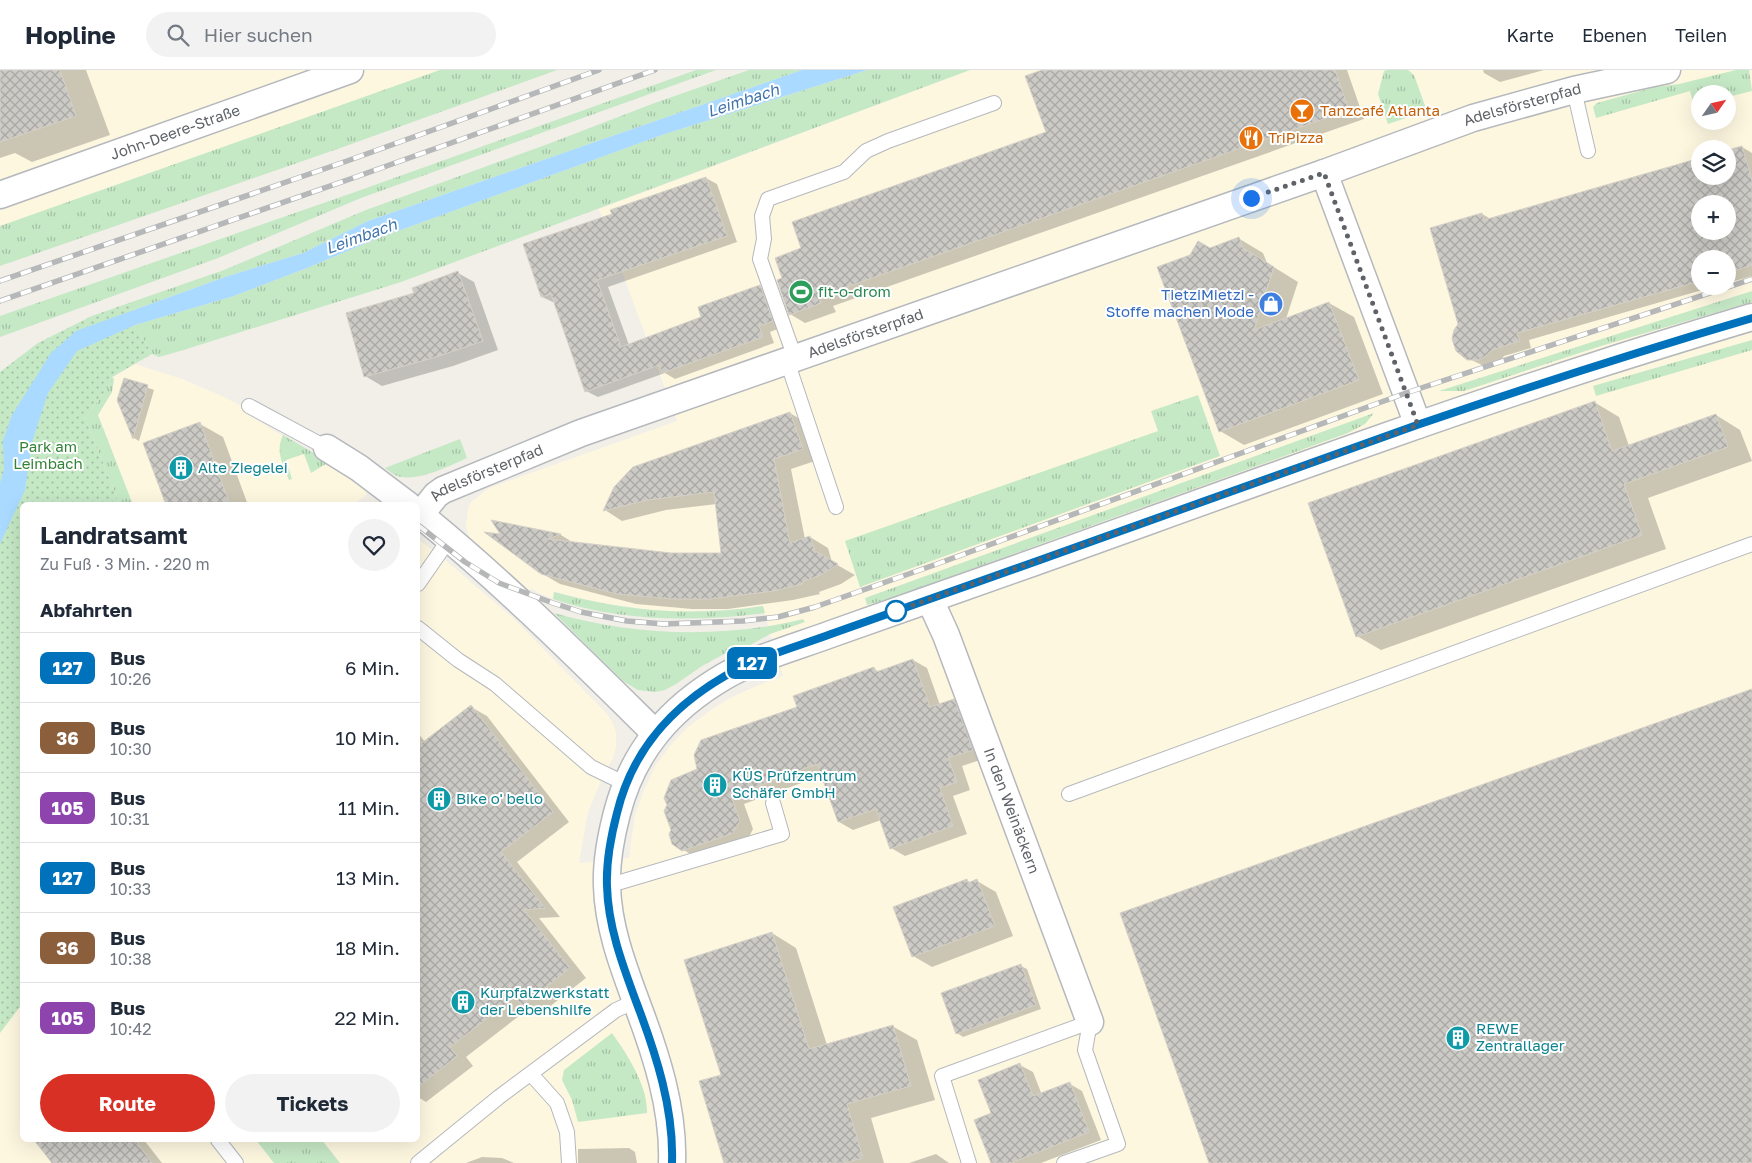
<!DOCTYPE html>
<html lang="de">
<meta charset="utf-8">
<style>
body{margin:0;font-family:"Golos Text",sans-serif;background:#f2f2f3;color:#1f2937;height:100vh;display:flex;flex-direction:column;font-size:19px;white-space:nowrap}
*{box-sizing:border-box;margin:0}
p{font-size:16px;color:#747a83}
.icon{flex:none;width:28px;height:28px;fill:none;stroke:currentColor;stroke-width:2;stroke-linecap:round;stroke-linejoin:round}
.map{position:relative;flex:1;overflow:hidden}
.details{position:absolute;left:20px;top:432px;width:400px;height:640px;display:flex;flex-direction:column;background:#fff;border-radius:8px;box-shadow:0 5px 20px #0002}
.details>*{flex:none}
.badge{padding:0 10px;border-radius:8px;font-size:18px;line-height:32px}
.needle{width:32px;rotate:56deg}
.tools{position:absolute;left:1691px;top:15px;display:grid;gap:10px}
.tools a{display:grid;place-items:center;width:45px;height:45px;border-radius:50%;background:#fff;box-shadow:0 5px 20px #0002;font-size:25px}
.you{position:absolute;width:25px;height:25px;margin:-12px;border:4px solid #fff;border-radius:50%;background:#1a73e8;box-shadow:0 0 0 8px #1a73e833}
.map>.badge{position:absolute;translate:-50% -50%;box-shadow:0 0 0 2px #fff}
h2{padding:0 20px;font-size:19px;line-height:45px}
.round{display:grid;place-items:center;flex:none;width:52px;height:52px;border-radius:26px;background:#f2f2f3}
.summary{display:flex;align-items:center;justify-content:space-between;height:85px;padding:0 20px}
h1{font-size:24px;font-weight:700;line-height:38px}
.button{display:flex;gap:10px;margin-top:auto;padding:10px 20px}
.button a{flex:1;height:58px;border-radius:30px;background:#d93025;color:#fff;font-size:20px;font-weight:700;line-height:58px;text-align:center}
.button a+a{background:#f2f2f3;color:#1f2937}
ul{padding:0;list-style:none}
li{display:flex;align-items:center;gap:15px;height:70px;padding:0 20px;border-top:1px solid #e0e1e3}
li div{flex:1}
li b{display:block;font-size:19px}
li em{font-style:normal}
li .badge{min-width:55px;font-weight:700;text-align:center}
header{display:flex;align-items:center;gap:30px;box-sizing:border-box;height:70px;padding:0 25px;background:#fff;border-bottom:1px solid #e0e1e3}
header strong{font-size:24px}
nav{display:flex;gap:28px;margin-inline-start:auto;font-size:18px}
.search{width:350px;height:45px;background:#f2f2f3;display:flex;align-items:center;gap:12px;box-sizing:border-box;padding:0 18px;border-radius:28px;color:#747a83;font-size:19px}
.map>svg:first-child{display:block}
.commercial{fill:#fef7e0;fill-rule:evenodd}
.grass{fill:url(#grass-tufts)}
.park{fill:url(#park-dots)}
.water{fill:#aadaff}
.shadow{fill:#0003;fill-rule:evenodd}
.building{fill:url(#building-cross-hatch);stroke:#d6d1c6;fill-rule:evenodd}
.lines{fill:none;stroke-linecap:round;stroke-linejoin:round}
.lane-casing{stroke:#b5b8bc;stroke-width:16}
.street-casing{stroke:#b5b8bc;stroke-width:29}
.lane{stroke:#fff;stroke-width:14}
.street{stroke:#fff;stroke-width:26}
.rail-casing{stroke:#b6b7b8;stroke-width:5.5}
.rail{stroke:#fff;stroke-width:4;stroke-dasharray:11;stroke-linecap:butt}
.line-casing{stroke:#fff;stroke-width:11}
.line{stroke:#0072bc;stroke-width:8}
.walk{stroke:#5f6368;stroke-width:5;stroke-dasharray:0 9}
.stop-dot{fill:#fff;stroke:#0072bc;stroke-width:2.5}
.labels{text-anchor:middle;stroke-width:4;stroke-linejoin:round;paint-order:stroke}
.street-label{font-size:15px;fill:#5f6368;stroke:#fff}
.food-label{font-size:15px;fill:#c56008;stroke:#fff;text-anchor:start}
.leisure-label{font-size:15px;fill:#27864d;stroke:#fff;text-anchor:start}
.shop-label{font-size:15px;fill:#366cbe;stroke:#fff;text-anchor:end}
.park-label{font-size:15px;fill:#348238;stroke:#fff}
.culture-label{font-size:15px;fill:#0d838f;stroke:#fff;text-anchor:start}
.water-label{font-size:16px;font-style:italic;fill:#4174aa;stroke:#fff}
</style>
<header>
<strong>Hopline</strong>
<div class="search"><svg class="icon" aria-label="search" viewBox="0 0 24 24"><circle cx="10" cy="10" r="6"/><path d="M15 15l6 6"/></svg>Hier suchen</div>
<nav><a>Karte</a><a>Ebenen</a><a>Teilen</a></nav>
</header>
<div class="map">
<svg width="1752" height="1093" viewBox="0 0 1752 1093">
<defs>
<pattern id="grass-tufts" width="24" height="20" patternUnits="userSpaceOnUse" patternTransform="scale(1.25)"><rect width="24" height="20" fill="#c5e8c5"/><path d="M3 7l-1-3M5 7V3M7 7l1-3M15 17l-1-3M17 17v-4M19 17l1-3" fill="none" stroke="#a3c0a4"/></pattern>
<pattern id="park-dots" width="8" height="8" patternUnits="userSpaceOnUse" patternTransform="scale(1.25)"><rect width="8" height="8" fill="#c5e8c5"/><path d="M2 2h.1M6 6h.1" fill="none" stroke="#a3c0a4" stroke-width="1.8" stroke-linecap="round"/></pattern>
<pattern id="building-cross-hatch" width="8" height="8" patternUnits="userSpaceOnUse" patternTransform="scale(1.25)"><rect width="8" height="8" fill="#cccac5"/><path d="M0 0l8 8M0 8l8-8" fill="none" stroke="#a9a8a4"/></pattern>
</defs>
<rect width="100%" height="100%" fill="#f1efe8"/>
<path class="commercial" d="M 0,0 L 440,0 L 0,157 Z
M 970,0 L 1752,0 L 1752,1093 L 0,1093 L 0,963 L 22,934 L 22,1070 L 418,1070 L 418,469 L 445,490 L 514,549 L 607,644 L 613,654 L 616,663 L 616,676 L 614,686 L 604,704 L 588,742 L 579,793 L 629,788 L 635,745 L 644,720 L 656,695 L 670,676 L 687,658 L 711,640 L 730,628 L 754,617 L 783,606 L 770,564 L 804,552 L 768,556 L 762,536 L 742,539 L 665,542 L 601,533 L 555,522 L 553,529 L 538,523 L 531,518 L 528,522 L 473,472 L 468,464 L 466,455 L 468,439 L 471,432 L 489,418 L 677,351 L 599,139 ZM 1700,24 L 1728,24 L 1728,51 L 1700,51 ZM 1700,79 L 1728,79 L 1728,106 L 1700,106 ZM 1700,134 L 1728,134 L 1728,161 L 1700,161 ZM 1700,189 L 1728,189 L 1728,216 L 1700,216 Z
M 135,294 L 182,309 L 224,327 L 249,340 L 247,344 L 367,418 L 366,425 L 353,435 L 133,435 L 98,345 L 112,322 L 114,309 L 112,308 Z"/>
<path class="grass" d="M 440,0 L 557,0 L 343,77 L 0,196 L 0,156 Z
M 696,0 L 716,0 L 361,128 L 218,188 L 0,267 L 0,246 L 358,121 Z
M 749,0 L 802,0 L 368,151 L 303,183 L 225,207 L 131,241 L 129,233 L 224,200 L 366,140 L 548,74 L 652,34 Z
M 867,0 L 970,0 L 401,212 L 180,281 L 159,287 L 152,284 L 135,255 L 231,227 L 307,198 L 376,169 L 662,65 Z
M 1387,0 L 1408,0 L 1414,5 L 1427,41 L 1388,54 L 1378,24 L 1384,1 Z
M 1736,0 L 1749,0 L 1752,21 L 1728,27 L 1728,24 L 1700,24 L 1700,34 L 1694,36 L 1690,21 L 1596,48 L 1593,37 L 1597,33 L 1655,17 L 1679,14 Z
M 1752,221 L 1752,232 L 1601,276 L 1464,321 L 1439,321 Z
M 1752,270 L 1752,280 L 1596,326 L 1593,316 Z
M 114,309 L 112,322 L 98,345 L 133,435 L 120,435 L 85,348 Z
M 1198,325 L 1220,386 L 860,517 L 845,471 L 1158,361 L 1151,341 Z
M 1374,343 L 1365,354 L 1348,363 L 886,530 L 867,535 L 865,528 Z
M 283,365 L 329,392 L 311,403 L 304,384 L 286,390 L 292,409 L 289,410 C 283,394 275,382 283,365 Z
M 460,369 L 467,388 C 449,396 414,414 395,405 C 391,403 388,400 385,398 Z
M 554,522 C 624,541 691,547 763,536 L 765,543 C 694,552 621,552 553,529 Z
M 554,543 C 634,566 723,569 803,549 L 805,552 L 770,564 L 743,579 L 724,584 L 702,596 L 676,614 L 665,620 L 655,622 L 638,620 L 623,611 Z
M 612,963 C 627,984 648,1016 647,1043 L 578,1052 L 572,1030 L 562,1010 L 564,1000 Z
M 256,1070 L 322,1070 L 340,1093 L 274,1093 Z"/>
<path class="park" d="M 129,233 L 135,255 L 152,284 L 112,307 L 114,309 L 85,348 L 120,435 L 22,435 L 22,934 L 0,963 L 0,302 L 38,273 L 92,246 Z"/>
<path class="water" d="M 802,0 L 867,0 L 662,65 L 376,169 L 307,198 L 231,227 L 135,255 L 77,281 L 48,323 L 32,372 L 25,420 L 0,474 L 0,413 L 4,400 L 3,371 L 12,345 L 51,283 L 76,261 L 225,207 L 303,183 L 368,151 Z"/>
<path class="shadow" d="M 0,0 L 86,0 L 110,65 L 32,92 L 15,83 L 0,88 Z
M 1045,0 L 1347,0 L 1364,49 L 833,236 L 836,242 L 805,253 L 790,244 L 784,208 L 803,179 L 1047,63 Z
M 1483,0 L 1544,0 L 1500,12 L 1484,3 Z
M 1742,77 L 1752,83 L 1752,206 L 1728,213 L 1728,189 L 1700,189 L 1700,216 L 1716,216 L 1529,270 L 1531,278 L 1504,286 L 1500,292 L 1492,296 L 1486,297 L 1461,285 L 1460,255 L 1482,144 L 1491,149 L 1700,89 L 1700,106 L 1728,106 L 1728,81 ZM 1700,134 L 1728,134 L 1728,161 L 1700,161 Z
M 706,108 L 717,114 L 737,172 L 608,217 L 629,275 L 703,247 L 760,217 L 771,223 L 783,257 L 770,262 L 774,273 L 675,309 L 665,303 L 598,327 L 586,321 L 555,233 L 542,227 L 613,144 Z
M 1238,168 L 1263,183 L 1267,193 L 1298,212 L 1286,249 L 1329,233 L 1354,247 L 1383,324 L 1244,375 L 1220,361 L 1209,179 Z
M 458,203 L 474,212 L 498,280 L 453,296 L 382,316 L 365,306 L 416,224 Z
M 124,309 L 154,320 L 139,371 L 134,368 L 118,330 Z
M 1594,332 L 1619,347 L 1629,376 L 1716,345 L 1740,360 L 1752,391 L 1648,428 L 1666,479 L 1381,580 L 1357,566 Z
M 790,343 L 808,354 L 821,389 L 791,399 L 805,469 L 810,467 L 828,478 L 832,492 L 855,505 L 841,514 L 819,522 L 820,524 L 793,530 L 728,539 L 692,539 L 636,534 L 560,514 L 541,503 L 503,465 L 494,451 L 561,465 L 574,473 L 671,484 L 722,484 L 717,434 L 666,440 L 622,451 L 605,440 Z
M 200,354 L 223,367 L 248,435 L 167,435 Z
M 913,590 L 927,598 L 940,635 L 954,630 L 968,638 L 986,688 L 962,696 L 970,720 L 953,726 L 967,764 L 905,786 L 891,778 L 881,750 L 853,760 L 839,752 L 823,705 L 744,734 L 753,759 L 747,771 L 697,788 L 682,779 L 699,700 L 798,637 L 874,599 L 880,602 Z
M 471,637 L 487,646 L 569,752 L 517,792 L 560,847 L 539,848 L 586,908 L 539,945 L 528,939 L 466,987 L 473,996 L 426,1032 L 418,1027 L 418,663 L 425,672 Z
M 967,810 L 971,813 L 977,811 L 996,822 L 1013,866 L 932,897 L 913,886 Z
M 772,863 L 796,878 L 827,975 L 892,956 L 917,970 L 935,1030 L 871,1048 L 884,1093 L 725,1093 L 722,1006 Z
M 1021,896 L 1027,899 L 1041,939 L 963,967 L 957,963 Z
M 1020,995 L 1033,1002 L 1042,1025 L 1070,1014 L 1082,1021 L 1101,1070 L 1041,1093 L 992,1093 L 992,1044 Z
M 36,1070 L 144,1070 L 162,1093 L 53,1093 Z
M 629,1078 L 635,1082 L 637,1093 L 578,1093 L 578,1079 Z
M 936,1084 L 949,1093 L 909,1093 Z
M 482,1087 L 502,1088 L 514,1093 L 466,1093 Z"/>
<path class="building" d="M 0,0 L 60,0 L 76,46 L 0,72 Z
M 1042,0 L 1335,0 L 1349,40 L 818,227 L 821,233 L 789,245 L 777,210 L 782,208 L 775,188 L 801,178 L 792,152 L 1046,62 L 1025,6 Z
M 1742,76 L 1752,110 L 1752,195 L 1728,203 L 1728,189 L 1700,189 L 1700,211 L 1517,263 L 1520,271 L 1492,280 L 1487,285 L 1479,290 L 1467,290 L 1456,281 L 1452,269 L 1454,260 L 1458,254 L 1430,158 L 1482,143 L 1484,150 L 1700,88 L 1700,106 L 1728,106 L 1728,80 ZM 1700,134 L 1728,134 L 1728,161 L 1700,161 Z
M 706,107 L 727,166 L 597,210 L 621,277 L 701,247 L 698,237 L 760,215 L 773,251 L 759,256 L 763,267 L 662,303 L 659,295 L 585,322 L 551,224 L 541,227 L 523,174 L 612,144 L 610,140 Z
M 1239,167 L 1243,178 L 1274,197 L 1254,260 L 1329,232 L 1359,310 L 1219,362 L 1157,197 L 1190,185 L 1198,171 L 1210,178 Z
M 458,201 L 483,271 L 436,287 L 364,307 L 346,243 L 414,223 L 412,218 Z
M 124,308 L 148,315 L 133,369 L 117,330 Z
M 1595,331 L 1612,381 L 1716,344 L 1728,377 L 1624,414 L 1642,465 L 1356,567 L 1308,433 Z
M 790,342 L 803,379 L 774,389 L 790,473 L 810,466 L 815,481 L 838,494 L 823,504 L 802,512 L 802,514 L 774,521 L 709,529 L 673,529 L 617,524 L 541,504 L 484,462 L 500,464 L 491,450 L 561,464 L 548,469 L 671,483 L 721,483 L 714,422 L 647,430 L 603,441 L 614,417 L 633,397 Z
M 200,352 L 230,435 L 166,435 L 143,373 Z
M 913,589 L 930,637 L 954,629 L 973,680 L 948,688 L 957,712 L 940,718 L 953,756 L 890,779 L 876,739 L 838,752 L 817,694 L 731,726 L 740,751 L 733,763 L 682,781 L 672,774 L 669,764 L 671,760 L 664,741 L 667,735 L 664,728 L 671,710 L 697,699 L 694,685 L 701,670 L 797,637 L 793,626 L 874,597 L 876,602 Z
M 1752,619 L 1752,1093 L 1209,1093 L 1120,843 Z
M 471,635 L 553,742 L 501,782 L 545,838 L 524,840 L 570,898 L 522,936 L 515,927 L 450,977 L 457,986 L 418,1017 L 418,676 Z
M 967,809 L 968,813 L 977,809 L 995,856 L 912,887 L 893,837 Z
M 772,862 L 809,979 L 893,955 L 911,1016 L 847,1034 L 863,1088 L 844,1093 L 724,1093 L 699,1011 L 721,1005 L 684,890 Z
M 1021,894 L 1036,935 L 956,964 L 941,923 Z
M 1020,993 L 1033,1026 L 1070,1012 L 1089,1062 L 1011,1093 L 991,1093 L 974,1050 L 991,1043 L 978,1010 Z
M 34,1070 L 135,1070 L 152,1093 L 52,1093 Z"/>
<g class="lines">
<defs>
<path id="lane" d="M 1574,20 L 1588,81
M 795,288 L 760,189 L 764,169 L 762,146 L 768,129 L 844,102 L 866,81 L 888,71 L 994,33
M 787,291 L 836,437
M 249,336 L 327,378
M 418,514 L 450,468
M 418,558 L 458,590 L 495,614 L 591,697 L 626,714
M 1069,724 L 1752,474
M 607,816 L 782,764 L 773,733
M 531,1004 L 557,1033 L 567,1062 L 569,1093
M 218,1070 L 236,1093
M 418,1093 L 499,1027 L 616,940 L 636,931
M 969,1093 L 942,1006 L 1090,952 L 1085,980 L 1118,1074 L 1064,1093"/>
<g id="street">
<path id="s1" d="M 1324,103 L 1473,48 L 1574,20 L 1667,0"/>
<path id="s2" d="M 0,125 L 350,0"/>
<path d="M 327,378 L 359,398 L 408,435"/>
<path d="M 418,443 C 502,511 578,587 655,663"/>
<path id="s3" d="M 420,445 L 436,425 L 443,420 L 581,363 L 1324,103 L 1418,355"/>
<path id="s4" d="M 930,530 L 946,565 L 1090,952"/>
<path d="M 672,1093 C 674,1039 656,984 637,934 C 623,896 608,857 607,816 C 606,792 611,766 617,743 C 633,681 670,638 725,606 C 758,587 796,577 831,564 C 898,540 965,517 1032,493 C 1222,425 1411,355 1603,293 C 1653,277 1702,262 1752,247"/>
</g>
</defs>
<use href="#lane" class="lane-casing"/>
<use href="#street" class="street-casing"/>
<use href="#lane" class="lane"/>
<use href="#street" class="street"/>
<defs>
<path id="rail" d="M 0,211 L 347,91 L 599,0
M 0,231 L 353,108 L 655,0
M 418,455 L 465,492 L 499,513 L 553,533 L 581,542 L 627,551 L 664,554 L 743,551 L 778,547 L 815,537 L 934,495 L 1406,323 L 1752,209"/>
</defs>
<use href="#rail" class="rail-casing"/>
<use href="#rail" class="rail"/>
</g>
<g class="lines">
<defs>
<path id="line" d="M 672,1093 C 674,1039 656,984 637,934 C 623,896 608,857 607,816 C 606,792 611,766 617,743 C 632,681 670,638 725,606 C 758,587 796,577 831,564 C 901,539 970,515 1040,490 C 1166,446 1291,399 1417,355 C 1528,317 1640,281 1752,248"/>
</defs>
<use href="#line" class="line-casing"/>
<use href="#line" class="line"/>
<path class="walk" d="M 896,541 L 1418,355 L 1324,103 L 1251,128"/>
</g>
<defs>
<symbol id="bar-disc" viewBox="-11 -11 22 22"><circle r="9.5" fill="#e8710a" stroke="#fff"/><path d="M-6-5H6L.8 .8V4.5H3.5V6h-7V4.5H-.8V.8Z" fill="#fff"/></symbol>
<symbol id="restaurant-disc" viewBox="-11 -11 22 22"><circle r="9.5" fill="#e8710a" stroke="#fff"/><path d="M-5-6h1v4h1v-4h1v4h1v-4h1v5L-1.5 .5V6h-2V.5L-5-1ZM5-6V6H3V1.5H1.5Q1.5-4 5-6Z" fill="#fff"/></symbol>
<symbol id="stadium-disc" viewBox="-11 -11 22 22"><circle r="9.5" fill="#2e9e5b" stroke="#fff"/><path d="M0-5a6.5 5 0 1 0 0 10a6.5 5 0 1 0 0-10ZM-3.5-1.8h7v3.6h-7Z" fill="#fff"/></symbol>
<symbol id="shop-disc" viewBox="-11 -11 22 22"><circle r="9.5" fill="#3f7fe0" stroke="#fff"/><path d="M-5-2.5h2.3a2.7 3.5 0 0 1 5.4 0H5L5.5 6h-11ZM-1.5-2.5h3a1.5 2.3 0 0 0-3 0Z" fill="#fff"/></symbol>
<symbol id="building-disc" viewBox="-11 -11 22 22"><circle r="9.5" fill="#0f9aa8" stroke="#fff"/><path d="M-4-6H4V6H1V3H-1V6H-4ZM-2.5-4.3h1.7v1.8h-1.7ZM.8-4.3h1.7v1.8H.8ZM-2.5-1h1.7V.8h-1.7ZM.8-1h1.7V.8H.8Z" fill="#fff"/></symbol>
</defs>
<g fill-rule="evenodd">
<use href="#bar-disc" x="1288" y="27" width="28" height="28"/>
<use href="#restaurant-disc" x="1237" y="54" width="28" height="28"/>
<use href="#stadium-disc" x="787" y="208" width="28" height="28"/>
<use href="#shop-disc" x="1257" y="220" width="28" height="28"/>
<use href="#building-disc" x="167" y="384" width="28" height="28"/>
<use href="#building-disc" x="701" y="701" width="28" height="28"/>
<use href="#building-disc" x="425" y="715" width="28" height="28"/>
<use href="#building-disc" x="449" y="918" width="28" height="28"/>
<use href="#building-disc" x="1444" y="954" width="28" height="28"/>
</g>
<circle class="stop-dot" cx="896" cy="541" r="10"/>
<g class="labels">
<g class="street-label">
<text dy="5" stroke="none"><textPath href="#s1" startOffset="210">Adelsförsterpfad</textPath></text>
<text dy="5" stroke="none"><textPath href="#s2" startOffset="186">John-Deere-Straße</textPath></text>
<text dy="5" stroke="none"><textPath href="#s3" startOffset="485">Adelsförsterpfad</textPath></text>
<text dy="5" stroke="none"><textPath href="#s3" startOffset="81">Adelsförsterpfad</textPath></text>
<text dy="5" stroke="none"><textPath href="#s4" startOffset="226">In den Weinäckern</textPath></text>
</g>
<g class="food-label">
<text x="1320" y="46">Tanzcafé Atlanta</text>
<text x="1268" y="73">TriPizza</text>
</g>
<g class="leisure-label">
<text x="818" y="227">fit-o-drom</text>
</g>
<g class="shop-label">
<text x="1254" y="230">TietziMietzi -<tspan x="1254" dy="17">Stoffe machen Mode</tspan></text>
</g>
<g class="park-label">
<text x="48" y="382">Park am<tspan x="48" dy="17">Leimbach</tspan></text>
</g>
<g class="culture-label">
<text x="198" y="403">Alte Ziegelei</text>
<text x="732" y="711">KÜS Prüfzentrum<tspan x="732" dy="17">Schäfer GmbH</tspan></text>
<text x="456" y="734">Bike o' bello</text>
<text x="480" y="928">Kurpfalzwerkstatt<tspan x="480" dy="17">der Lebenshilfe</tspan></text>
<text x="1476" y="964">REWE<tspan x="1476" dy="17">Zentrallager</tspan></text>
</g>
<g class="water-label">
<text transform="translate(743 30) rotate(-18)" y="6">Leimbach</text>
<text transform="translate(361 166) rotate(-20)" y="6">Leimbach</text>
</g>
</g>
</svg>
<div class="tools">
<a><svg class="needle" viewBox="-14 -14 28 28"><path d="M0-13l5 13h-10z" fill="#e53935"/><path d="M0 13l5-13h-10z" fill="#747a83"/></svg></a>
<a><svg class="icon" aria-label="layers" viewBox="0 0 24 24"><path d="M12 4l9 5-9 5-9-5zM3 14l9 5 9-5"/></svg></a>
<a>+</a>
<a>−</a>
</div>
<div class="you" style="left:1251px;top:128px"></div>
<b class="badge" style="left:752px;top:593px;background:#0072bc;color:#fff">127</b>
<section class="details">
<div class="summary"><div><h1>Landratsamt</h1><p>Zu Fuß · 3 Min. · 220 m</p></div><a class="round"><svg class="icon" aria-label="heart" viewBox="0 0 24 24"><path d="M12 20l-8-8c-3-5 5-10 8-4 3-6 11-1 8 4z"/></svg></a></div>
<h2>Abfahrten</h2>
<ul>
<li><span class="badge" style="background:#0072bc;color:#fff">127</span><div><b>Bus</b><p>10:26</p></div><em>6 Min.</em></li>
<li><span class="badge" style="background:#8b5e3c;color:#fff">36</span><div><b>Bus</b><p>10:30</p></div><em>10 Min.</em></li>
<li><span class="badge" style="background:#8e44ad;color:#fff">105</span><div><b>Bus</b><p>10:31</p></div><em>11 Min.</em></li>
<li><span class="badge" style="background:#0072bc;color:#fff">127</span><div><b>Bus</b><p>10:33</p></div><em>13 Min.</em></li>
<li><span class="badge" style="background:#8b5e3c;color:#fff">36</span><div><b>Bus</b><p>10:38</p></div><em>18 Min.</em></li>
<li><span class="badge" style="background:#8e44ad;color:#fff">105</span><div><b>Bus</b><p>10:42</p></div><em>22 Min.</em></li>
</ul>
<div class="button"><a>Route</a><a>Tickets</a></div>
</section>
</div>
